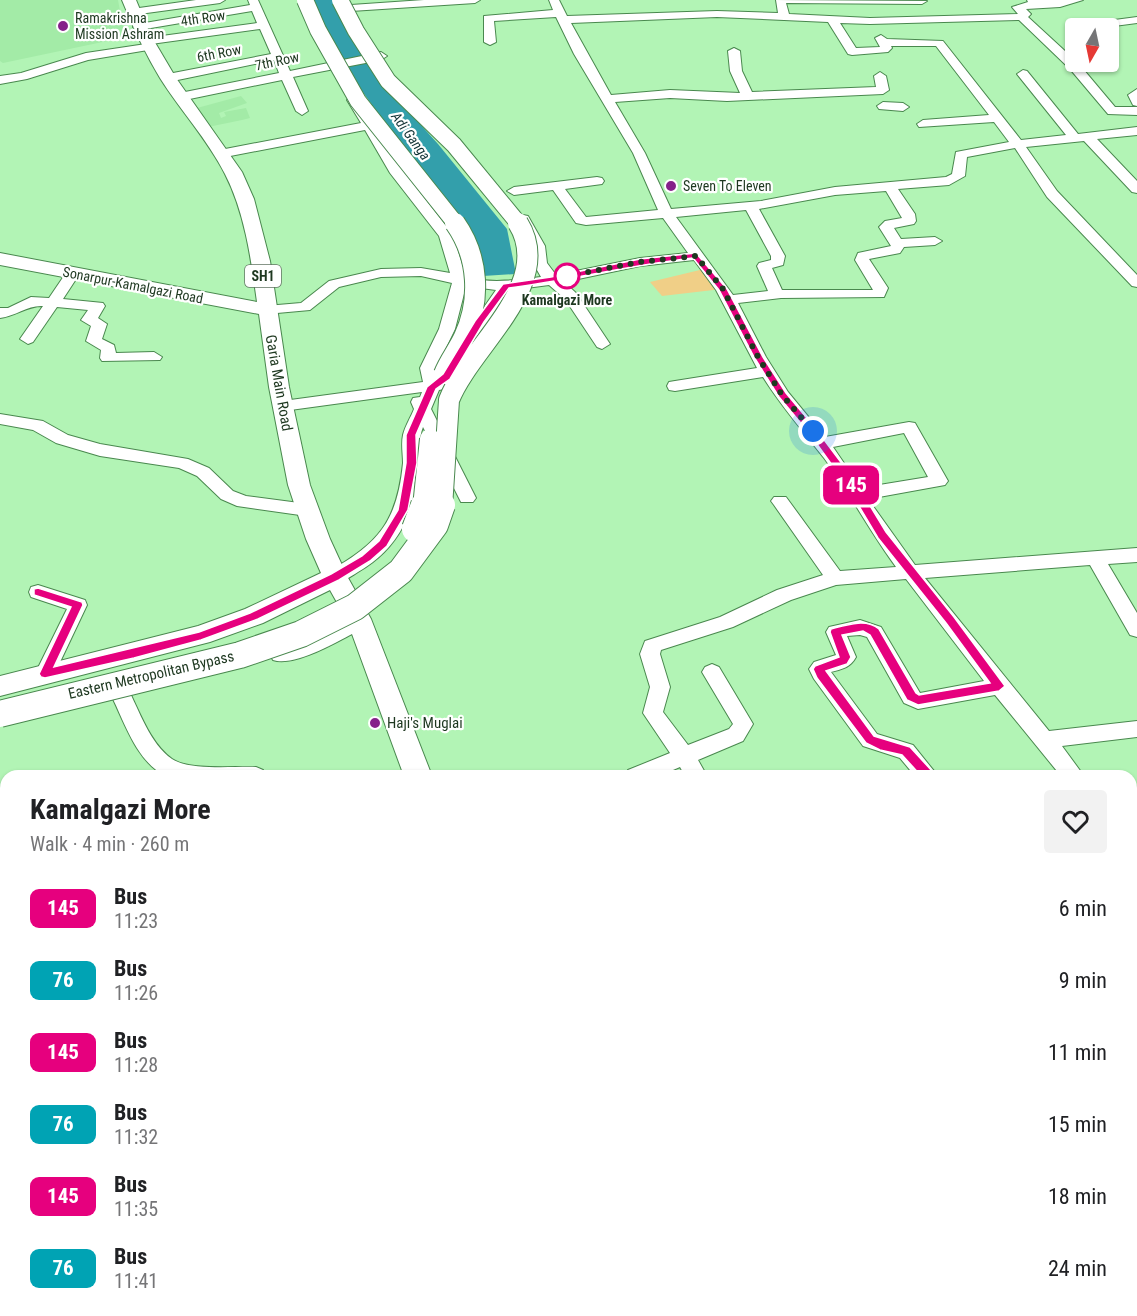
<!DOCTYPE html>
<meta charset="utf-8">
<style>
body{margin:0;font-family:"Roboto Condensed",sans-serif;background:#f2f2f2;color:#202124;height:100vh;display:flex;flex-direction:column;font-size:22px;white-space:nowrap}
*{box-sizing:border-box;margin:0}
p{font-size:20px;color:#757577}
.icon{flex:none;width:33px;height:33px;fill:none;stroke:currentColor;stroke-width:2;stroke-linecap:round;stroke-linejoin:round}
.map{position:relative;flex:1;overflow:hidden}
.sheet{position:absolute;left:0px;top:770px;width:1137px;height:548px;display:flex;flex-direction:column;background:#fff;border-radius:18px 18px 0 0;box-shadow:0 2px 4px #0004}
.sheet>*{flex:none}
.badge{padding:0 12px;border-radius:9px;font-size:21px;line-height:39px}
.needle{width:39px;rotate:189deg}
.tools{position:absolute;left:1065px;top:18px;display:grid;gap:12px}
.tools a{display:grid;place-items:center;width:54px;height:54px;border-radius:6px;background:#fff;box-shadow:0 2px 4px #0004;font-size:30px}
.you{position:absolute;width:30px;height:30px;margin:-15px;border:4px solid #fff;border-radius:50%;background:#1a73e8;box-shadow:0 0 0 9px #1a73e833}
.map>.badge{position:absolute;translate:-50% -50%;box-shadow:0 0 0 3px #fff}
.round{display:grid;place-items:center;flex:none;width:63px;height:63px;border-radius:6px;background:#f2f2f2}
.overview{display:flex;align-items:center;justify-content:space-between;height:102px;padding:0 30px}
h1{font-size:28px;font-weight:700;line-height:45px}
ul{padding:0;list-style:none}
li{display:flex;align-items:center;gap:18px;height:72px;padding:0 30px}
li div{flex:1}
li b{display:block;font-size:22px}
li em{font-style:normal}
li .badge{min-width:66px;font-weight:700;text-align:center}
.map>svg:first-child{display:block}
.built{fill:#a3eba7}
.green{fill:#f0cf87}
.water{fill:#339fab}
.lines{fill:none;stroke-linecap:round;stroke-linejoin:round}
.minor-casing{stroke:#49884e;stroke-width:2}
.major-casing{stroke:#49884e;stroke-width:2}
.minor{fill:#fff;fill-rule:evenodd}
.major{fill:#fff;fill-rule:evenodd}
.major-bridge-far2-casing{stroke:#49884e;stroke-width:18;stroke-linecap:butt}
.major-bridge-far1-casing{stroke:#49884e;stroke-width:22;stroke-linecap:butt}
.major-bridge-casing{stroke:#49884e;stroke-width:28;stroke-linecap:butt}
.major-bridge-far2{stroke:#fff;stroke-width:16}
.major-bridge-far1{stroke:#fff;stroke-width:20}
.major-bridge{stroke:#fff;stroke-width:26}
.line{fill:#e6007e;stroke:#fff;stroke-width:1.5}
.walk{stroke:#1e3820;stroke-width:6;stroke-dasharray:0 10.8}
.poi-dot{fill:#85218a;stroke:#fff;stroke-width:2}
.stop-dot{fill:#fff;stroke:#e6007e;stroke-width:3}
.labels{text-anchor:middle;stroke-width:4.5;stroke-linejoin:round;paint-order:stroke}
.far-poi-label{font-size:14px;fill:#1e3820;stroke:#fff;text-anchor:start}
.far-street-label{font-size:14px;fill:#1e3820;stroke:#fff}
.far-water-label{font-size:14px;font-style:italic;fill:#113235;stroke:#fff}
.shield{fill:#fff;stroke:#627463;stroke-width:1.5}
.shield-label{font-size:14px;font-weight:bold;fill:#1e3820}
.far-stop-label{font-size:14px;font-weight:bold;fill:#1e3820;stroke:#fff}
.street-label{font-size:15px;fill:#1e3820;stroke:#fff}
.poi-label{font-size:15px;fill:#1e3820;stroke:#fff;text-anchor:start}
</style>
<div class="map">
<svg width="1137" height="1316" viewBox="0 0 1137 1316">
<rect width="100%" height="100%" fill="#b2f4b5"/>
<path class="built" d="M 0,0 L 118,0 L 121,16 L 131,36 L 3,63 L 0,61 Z
M 241,96 L 247,103 L 219,113 L 221,118 L 226,116 L 224,112 L 246,108 L 250,118 L 242,120 L 208,127 L 197,108 Z"/>
<path class="green" d="M 704,269 L 722,289 L 662,296 L 650,282 Z"/>
<path class="water" d="M 313,0 L 336,0 L 382,82 L 438,144 L 507,229 L 516,274 L 483,276 L 408,155 L 362,91 L 324,24 Z"/>
<g class="lines">
<defs>
<path id="minor" d="M 196,0 L 225,0 L 220,3 L 132,15 L 126,12 L 132,9 Z
M 248,0 L 258,0 L 290,71 L 381,52 L 387,56 L 381,60 L 293,77 L 308,111 L 302,115 L 296,111 L 282,80 L 180,101 L 174,97 L 180,93 L 279,73 L 274,60 L 168,82 L 162,78 L 168,74 L 271,54 L 260,29 L 151,44 L 156,47 L 154,49 L 88,60 L 27,79 L 0,84 L 0,76 L 21,73 L 86,53 L 146,44 L 141,41 L 147,38 L 257,23 L 252,11 L 139,30 L 133,27 L 139,24 L 250,5 Z
M 424,0 L 480,0 L 475,3 L 351,11 L 345,8 L 351,5 Z
M 549,0 L 559,0 L 567,16 L 717,11 L 778,13 L 776,0 L 927,1 L 922,4 L 786,3 L 789,14 L 870,18 L 1018,14 L 1012,7 L 1028,2 L 1027,0 L 1083,0 L 1060,7 L 1026,9 L 1031,14 L 1028,17 L 1078,63 L 1115,107 L 1137,107 L 1137,115 L 1108,114 L 1070,69 L 1019,20 L 870,24 L 840,23 L 856,48 L 880,47 L 875,38 L 881,35 L 887,39 L 943,41 L 1021,140 L 1066,135 L 1017,74 L 1023,70 L 1027,71 L 1078,134 L 1137,127 L 1137,135 L 1097,139 L 1137,181 L 1137,193 L 1132,192 L 1084,141 L 1026,147 L 1057,191 L 1137,275 L 1137,287 L 1132,286 L 1047,197 L 1015,148 L 967,157 L 965,176 L 949,185 L 898,189 L 915,214 L 916,221 L 914,224 L 894,228 L 901,239 L 935,237 L 942,241 L 935,245 L 904,247 L 900,253 L 869,259 L 888,288 L 884,297 L 781,298 L 738,303 L 766,357 L 788,392 L 825,437 L 909,422 L 915,423 L 948,481 L 945,485 L 868,499 L 915,565 L 1137,548 L 1137,562 L 1108,564 L 1137,613 L 1137,637 L 1130,635 L 1090,565 L 925,578 L 1049,731 L 1137,721 L 1137,737 L 1062,746 L 1084,776 L 1061,776 L 995,695 L 918,709 L 904,703 L 867,637 L 860,635 L 847,636 L 856,657 C 850,668 842,669 831,672 L 877,734 L 913,745 L 938,776 L 915,776 L 900,758 L 863,746 L 814,679 L 809,669 L 814,662 L 836,655 L 826,632 L 829,627 L 860,620 L 881,627 L 920,693 L 984,681 L 906,579 L 836,585 L 791,600 L 733,627 L 661,650 L 660,654 L 670,687 L 663,712 L 688,745 L 729,729 L 733,724 L 702,672 L 705,667 L 712,664 L 719,667 L 753,724 L 743,741 L 698,760 L 707,776 L 685,776 L 680,767 L 659,776 L 625,776 L 628,770 L 670,753 L 643,713 L 650,687 L 640,654 L 645,641 L 720,617 L 777,590 L 823,575 L 774,505 L 771,501 L 774,497 L 786,497 L 840,571 L 896,567 C 870,532 850,493 824,458 C 803,431 781,406 763,377 L 675,391 L 669,390 L 667,386 L 669,382 L 675,381 L 757,368 L 716,290 L 694,260 L 640,266 L 564,282 L 576,293 L 610,344 L 602,349 L 597,347 L 565,299 L 549,285 L 511,290 L 472,346 L 462,346 L 459,343 L 496,290 L 466,286 L 455,329 L 436,368 L 438,380 L 450,380 L 452,384 L 450,388 L 439,390 L 431,409 L 476,498 L 473,502 L 461,502 L 423,427 C 418,439 421,450 419,463 C 416,510 400,548 358,572 C 348,578 340,585 328,582 L 326,577 L 328,572 C 379,543 397,522 403,463 C 403,454 401,444 403,435 C 405,426 411,417 414,409 L 411,402 L 413,398 L 420,397 L 422,392 L 283,411 L 277,410 L 275,406 L 277,402 L 283,401 L 423,382 L 420,368 L 439,329 L 452,283 L 421,276 L 381,277 L 339,287 L 310,310 L 266,314 L 259,310 L 266,306 L 301,303 L 329,281 L 381,269 L 421,268 L 450,273 L 439,236 L 390,173 L 365,130 L 220,158 L 214,154 L 220,150 L 361,123 L 347,100 L 353,96 L 359,100 L 401,168 L 453,235 L 466,277 C 491,284 516,280 541,277 L 533,263 L 531,246 L 516,219 L 523,215 L 528,216 L 545,246 L 547,263 L 556,275 L 640,258 L 688,253 L 663,218 L 586,225 L 576,223 L 553,190 L 514,195 L 507,191 L 514,187 L 597,177 L 602,178 L 604,181 L 602,184 L 565,189 L 586,217 L 658,210 L 633,153 L 574,54 L 556,17 L 494,21 L 496,42 L 490,45 L 484,42 L 484,16 L 553,10 ZM 717,17 L 828,22 L 848,54 L 852,55 L 888,52 L 892,48 L 891,46 L 936,46 L 989,115 L 923,120 L 917,124 L 919,127 L 994,122 L 1009,142 L 956,152 L 952,174 L 946,177 L 835,187 L 761,201 L 671,209 L 645,153 L 615,102 L 670,98 L 727,101 L 883,94 L 889,90 L 886,76 L 880,72 L 874,76 L 876,87 L 752,92 L 742,71 L 740,51 L 734,48 L 728,51 L 730,71 L 740,93 L 670,90 L 611,95 L 571,23 ZM 886,191 L 902,218 L 885,221 L 879,227 L 891,246 L 858,253 L 855,260 L 873,290 L 782,290 L 772,268 L 783,265 L 785,256 L 759,209 L 835,195 ZM 746,210 L 771,256 L 771,260 L 759,263 L 757,266 L 768,291 L 733,295 L 676,217 ZM 904,433 L 928,477 L 861,488 L 833,447 Z
M 1137,17 L 1137,23 L 1099,28 L 1076,28 L 1076,31 L 1071,28 L 1077,25 Z
M 1137,89 L 1137,106 L 1133,105 L 1128,95 Z
M 883,102 L 903,103 L 909,107 L 903,111 L 879,109 L 877,106 Z
M 73,269 L 80,273 L 63,299 L 103,303 L 105,306 L 98,318 L 107,324 L 102,339 L 114,345 L 116,353 L 154,352 L 162,357 L 160,360 L 102,361 L 100,358 L 101,350 L 86,341 L 91,326 L 81,320 L 88,310 L 57,307 L 33,342 L 28,344 L 20,339 L 43,306 C 28,305 16,316 0,318 L 0,308 L 8,308 L 31,297 L 49,298 L 68,270 Z
M 0,414 L 43,421 L 68,435 L 100,444 L 188,459 L 209,468 L 233,491 L 246,496 L 307,504 L 313,506 L 316,510 L 313,514 L 307,516 L 237,506 L 221,499 L 197,476 L 179,468 L 100,456 L 56,443 L 33,430 L 0,424 Z
M 38,585 L 85,600 L 87,605 L 52,679 L 45,682 L 38,679 L 35,674 L 67,609 L 31,597 L 29,592 L 31,587 Z
M 120,685 L 127,687 C 139,710 150,744 172,759 C 190,771 235,766 256,767 L 263,770 L 266,776 L 166,776 C 136,762 124,720 110,693 L 113,687 Z
M 1131,833 L 1137,836 L 1137,860 L 1131,857 Z
M 1137,876 L 1137,898 L 1132,900 L 1137,902 L 1137,926 L 1131,924 L 1131,878 Z
M 6,1305 L 6,1311 L 79,1311 L 81,1316 L 0,1316 Z
M 944,1311 L 973,1311 L 975,1316 L 946,1316 Z
M 1026,1311 L 1056,1311 L 1058,1316 L 1028,1316 Z"/>
<path id="major" d="M 122,0 L 136,0 L 150,34 L 176,78 L 242,172 L 254,199 L 270,261 L 289,387 L 310,485 L 330,539 L 347,576 L 371,619 L 432,776 L 404,776 L 352,634 C 333,644 293,667 273,660 L 269,653 L 273,646 L 311,633 L 344,615 L 330,590 L 263,623 L 210,642 L 0,696 L 0,676 L 198,626 L 245,609 L 321,573 L 306,539 L 288,485 L 269,387 L 259,314 L 0,265 L 0,253 L 257,302 C 251,259 245,213 225,174 C 208,140 180,110 160,78 C 145,53 133,27 122,0 Z
M 592,1311 L 628,1311 L 629,1316 L 593,1316 Z"/>
</defs>
<use href="#minor" class="minor-casing"/>
<use href="#major" class="major-casing"/>
<use href="#minor" class="minor"/>
<use href="#major" class="major"/>
<defs>
<path id="major-bridge-far2" d="M 305,0 L 318,30 L 358,101 L 456,224
M 340,0 L 356,31 L 388,81 L 454,145 L 519,224"/>
<path id="major-bridge-far1" d="M 444,374 C 449,361 458,350 464,337 C 481,300 479,257 455,223
M 423,507 L 430,439
M 442,507 L 449,400 C 470,346 556,284 518,223"/>
<path id="major-bridge" d="M 415,529 L 424,505
M 0,714 L 240,655 L 301,634 L 355,607 L 401,571 L 435,525 L 442,505"/>
</defs>
<use href="#major-bridge-far2" class="major-bridge-far2-casing"/>
<use href="#major-bridge-far1" class="major-bridge-far1-casing"/>
<use href="#major-bridge" class="major-bridge-casing"/>
<use href="#major-bridge-far2" class="major-bridge-far2"/>
<use href="#major-bridge-far1" class="major-bridge-far1"/>
<use href="#major-bridge" class="major-bridge"/>
</g>
<path class="line" d="M 696,253 L 727,289 L 763,357 L 786,393 L 816,429 L 855,481 L 886,532 L 954,617 L 1005,686 L 999,691 L 918,705 L 907,700 L 870,635 L 863,631 L 842,635 L 851,657 L 847,664 L 826,671 L 874,736 L 910,747 L 933,772 L 935,776 L 933,779 L 924,779 L 902,755 L 880,750 L 866,743 L 817,678 L 813,669 L 815,666 L 839,657 L 830,632 L 831,629 C 846,625 866,618 879,629 L 916,693 L 919,695 L 990,683 L 946,623 L 878,538 L 847,486 L 809,433 L 779,397 L 754,357 L 719,290 L 693,258 C 631,265 571,280 509,288 L 484,322 L 450,379 L 436,389 L 416,435 L 417,463 L 408,510 L 387,546 L 370,561 L 339,580 L 258,619 L 201,640 L 134,658 L 45,678 L 41,677 L 39,674 L 71,607 L 34,595 L 34,589 L 38,588 L 82,602 L 83,605 L 54,667 L 199,632 L 250,613 L 331,574 L 362,556 L 379,541 L 398,510 L 406,463 L 406,435 L 427,387 L 443,374 L 475,321 L 503,284 L 551,277 L 640,259 Z"/>
<g class="lines">
<path class="walk" d="M 567,276 L 640,262 L 696,256 L 723,289 L 758,357 L 782,395 L 813,431"/>
</g>
<g class="poi-dot">
<circle cx="63" cy="26" r="6"/>
<circle cx="671" cy="186" r="6"/>
<circle cx="375" cy="723" r="6"/>
</g>
<circle class="stop-dot" cx="567" cy="276" r="12"/>
<g class="labels">
<g class="far-poi-label">
<text x="75" y="23">Ramakrishna<tspan x="75" dy="16">Mission Ashram</tspan></text>
<text x="683" y="191">Seven To Eleven</text>
</g>
<g class="far-street-label">
<text transform="translate(203 18) rotate(-8)" y="5">4th Row</text>
<text transform="translate(219 53) rotate(-11)" y="5">6th Row</text>
<text transform="translate(277 61) rotate(-12)" y="5">7th Row</text>
<text transform="translate(133 285) rotate(11)" y="5">Sonarpur-Kamalgazi Road</text>
</g>
<g class="far-water-label">
<text transform="translate(411 136) rotate(54)" y="5">Adi Ganga</text>
</g>
<rect class="shield" x="245" y="265" width="36" height="22" rx="4.5"/>
<g class="shield-label">
<text x="263" y="281">SH1</text>
</g>
<g class="far-stop-label">
<text x="567" y="305">Kamalgazi More</text>
</g>
<g class="street-label">
<text transform="translate(279 383) rotate(80)" y="5">Garia Main Road</text>
<text transform="translate(151 675) rotate(-13)" y="5">Eastern Metropolitan Bypass</text>
</g>
<g class="poi-label">
<text x="387" y="728">Haji's Muglai</text>
</g>
</g>
</svg>
<div class="tools">
<a><svg class="needle" viewBox="-14 -14 28 28"><path d="M0-13l5 13h-10z" fill="#e53935"/><path d="M0 13l5-13h-10z" fill="#757577"/></svg></a>
</div>
<div class="you" style="left:813px;top:431px"></div>
<b class="badge" style="left:851px;top:485px;background:#e6007e;color:#fff">145</b>
<section class="sheet">
<div class="overview"><div><h1>Kamalgazi More</h1><p>Walk · 4 min · 260 m</p></div><a class="round"><svg class="icon" aria-label="heart" viewBox="0 0 24 24"><path d="M12 20l-8-8c-3-5 5-10 8-4 3-6 11-1 8 4z"/></svg></a></div>
<ul>
<li><span class="badge" style="background:#e6007e;color:#fff">145</span><div><b>Bus</b><p>11:23</p></div><em>6 min</em></li>
<li><span class="badge" style="background:#00a3b4;color:#fff">76</span><div><b>Bus</b><p>11:26</p></div><em>9 min</em></li>
<li><span class="badge" style="background:#e6007e;color:#fff">145</span><div><b>Bus</b><p>11:28</p></div><em>11 min</em></li>
<li><span class="badge" style="background:#00a3b4;color:#fff">76</span><div><b>Bus</b><p>11:32</p></div><em>15 min</em></li>
<li><span class="badge" style="background:#e6007e;color:#fff">145</span><div><b>Bus</b><p>11:35</p></div><em>18 min</em></li>
<li><span class="badge" style="background:#00a3b4;color:#fff">76</span><div><b>Bus</b><p>11:41</p></div><em>24 min</em></li>
</ul>
</section>
</div>
